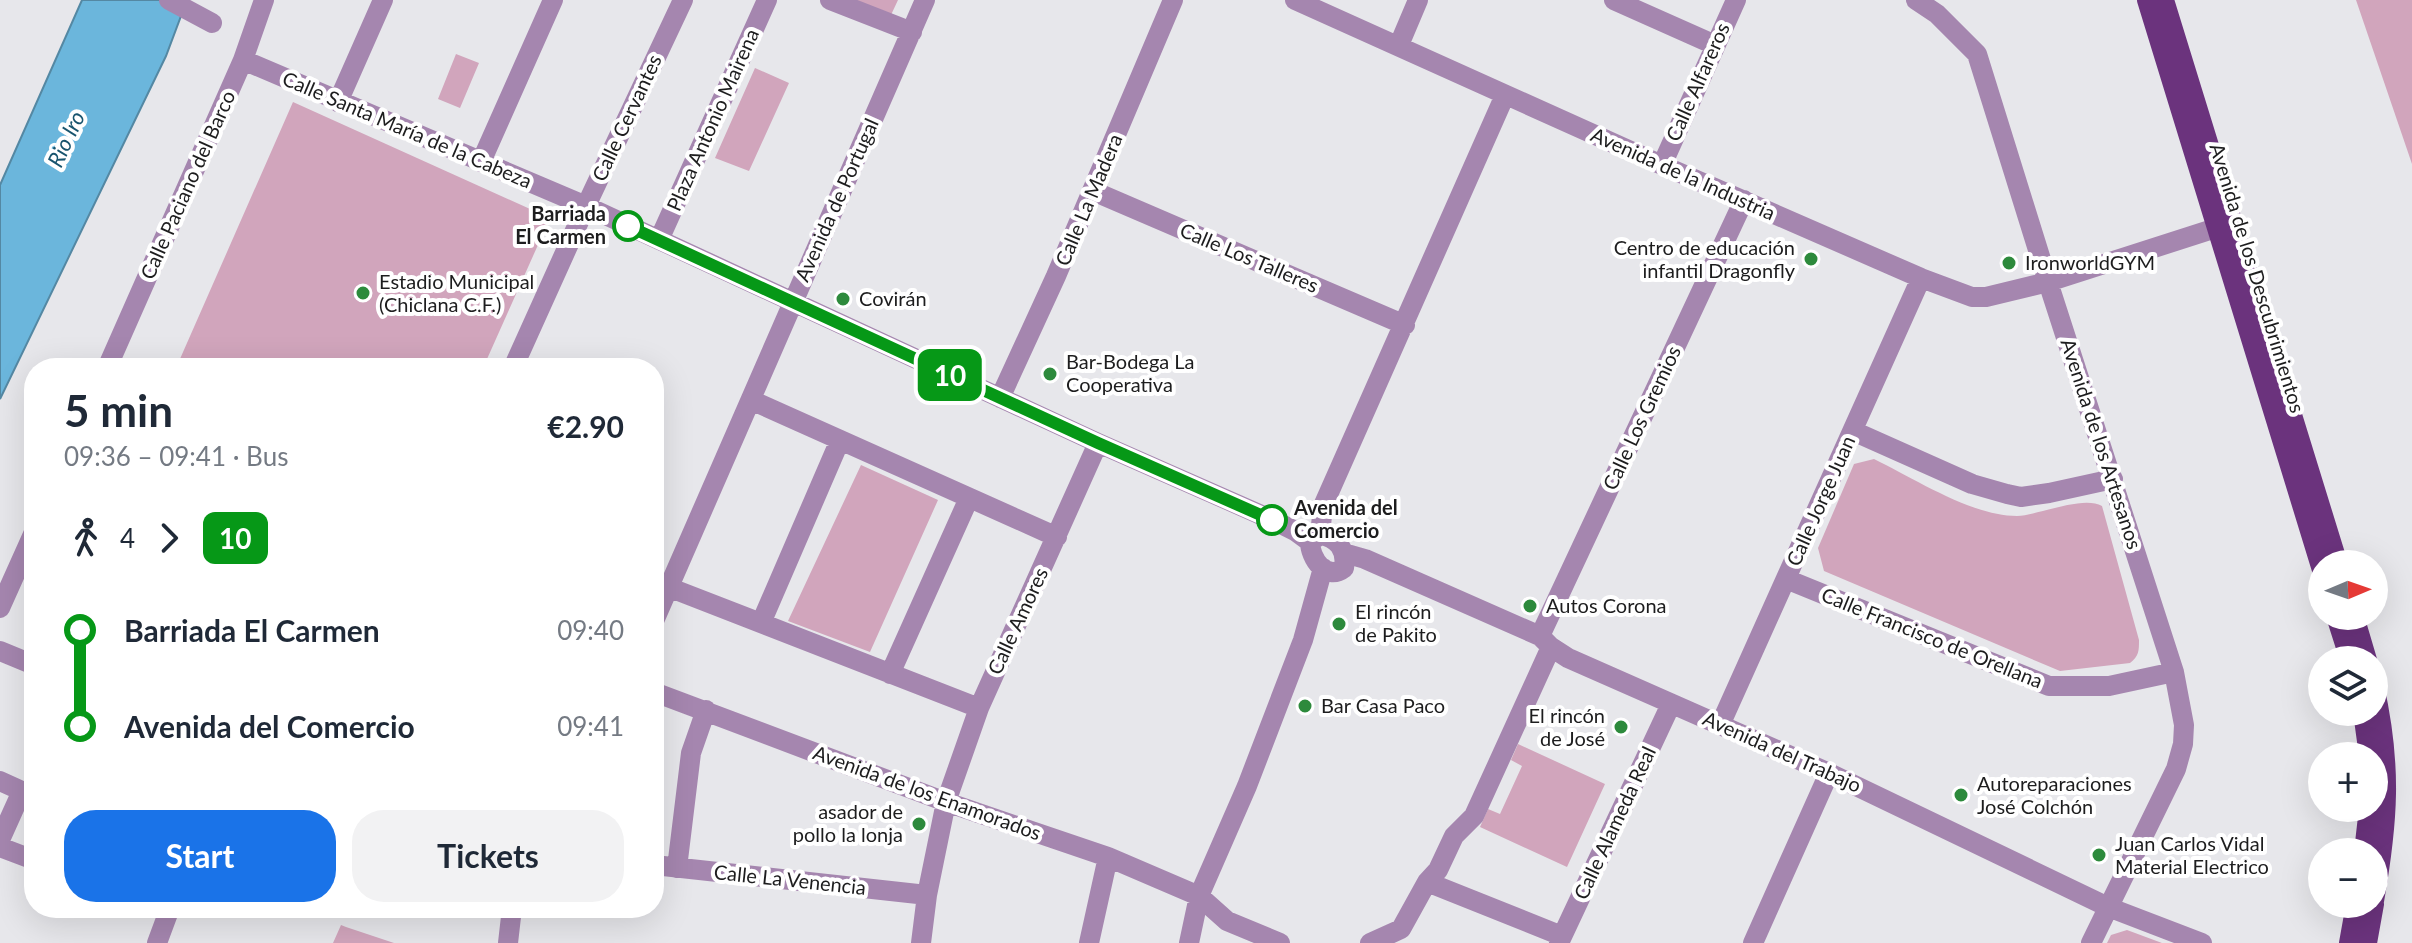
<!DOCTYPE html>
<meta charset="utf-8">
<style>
body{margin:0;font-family:Lato,sans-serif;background:#f2f2f3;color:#1f2937;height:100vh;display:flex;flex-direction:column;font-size:30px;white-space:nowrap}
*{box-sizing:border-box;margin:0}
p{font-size:26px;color:#747a83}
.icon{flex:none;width:44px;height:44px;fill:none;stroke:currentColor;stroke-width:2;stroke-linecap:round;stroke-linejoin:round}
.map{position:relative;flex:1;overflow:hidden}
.drawer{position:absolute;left:24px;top:358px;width:640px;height:560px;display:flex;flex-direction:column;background:#fff;border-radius:32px;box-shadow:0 8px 32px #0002}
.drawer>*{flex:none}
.badge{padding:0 16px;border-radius:12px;font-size:28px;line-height:52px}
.needle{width:52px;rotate:88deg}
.fabs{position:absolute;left:2308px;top:550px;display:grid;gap:16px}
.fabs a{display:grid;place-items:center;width:80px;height:80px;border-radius:50%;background:#fff;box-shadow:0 8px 32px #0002;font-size:40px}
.map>.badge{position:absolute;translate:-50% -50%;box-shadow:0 0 0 4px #fff}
.legs{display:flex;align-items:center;gap:12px;height:88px;padding:0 40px;font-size:26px}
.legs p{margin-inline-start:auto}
.summary{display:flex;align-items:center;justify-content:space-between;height:136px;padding:0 40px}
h1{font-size:44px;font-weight:700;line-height:60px}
.cta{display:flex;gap:16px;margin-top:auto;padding:16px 40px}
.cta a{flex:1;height:92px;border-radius:32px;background:#1a73e8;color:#fff;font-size:32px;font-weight:700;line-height:92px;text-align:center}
.cta a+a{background:#f2f2f3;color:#1f2937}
ul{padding:0 40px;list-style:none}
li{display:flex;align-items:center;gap:28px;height:96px;font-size:30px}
li i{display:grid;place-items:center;width:12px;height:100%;margin:0 10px;background:currentColor}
li i::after{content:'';width:20px;height:20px;margin:-10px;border:6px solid;border-radius:50%;background:#fff}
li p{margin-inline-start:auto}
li:first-child i{background:linear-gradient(#0000 50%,currentColor 0)}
li:last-child i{background:linear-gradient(currentColor 50%,#0000 0)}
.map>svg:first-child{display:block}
.green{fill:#d1a5bc}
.water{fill:#6bb6dc;stroke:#5488a3;stroke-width:2}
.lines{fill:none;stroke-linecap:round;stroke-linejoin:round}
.minor{stroke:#a586af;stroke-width:20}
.major{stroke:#6b337d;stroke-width:20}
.line-1-casing{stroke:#fff;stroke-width:18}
.line-1{stroke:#069817;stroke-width:12}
.stop-1-dot{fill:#fff;stroke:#069817;stroke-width:4}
.poi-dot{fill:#2d8a3c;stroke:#fff;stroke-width:3}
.labels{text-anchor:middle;stroke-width:8;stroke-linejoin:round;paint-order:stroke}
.street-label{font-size:20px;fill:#1d1d1e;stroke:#fff}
.stop-label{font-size:20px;font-weight:bold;fill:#1d1d1e;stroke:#fff;text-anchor:end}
.poi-label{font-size:20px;fill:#1d1d1e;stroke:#fff;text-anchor:start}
.water-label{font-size:22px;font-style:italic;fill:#18546e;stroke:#fff}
</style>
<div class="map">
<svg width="2412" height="943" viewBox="0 0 2412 943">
<rect width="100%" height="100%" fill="#e7e7eb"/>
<path class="green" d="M 856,0 L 898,0 L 891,15 Z
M 2356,0 L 2412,0 L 2412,164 Z
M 456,54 L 479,63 L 460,108 L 438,99 Z
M 755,68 L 789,83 L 749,171 L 715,158 Z
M 293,102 L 550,218 L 483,368 L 176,368 Z
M 1874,459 C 1915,479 1972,516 2017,516 C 2039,515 2083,495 2102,506 L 2139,640 C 2139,651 2139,656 2130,663 L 2060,671 L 1824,571 L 1818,548 L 1854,464 Z
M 861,465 L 938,500 L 870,652 L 788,621 Z
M 1518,744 L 1605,784 L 1567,867 L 1480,827 L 1488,809 L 1500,814 L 1522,766 L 1511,760 Z
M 341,925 L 346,927 L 394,943 L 333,943 Z
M 2127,930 L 2162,943 L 2107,943 L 2111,935 Z"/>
<path class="water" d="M 82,0 L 187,0 L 166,56 L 0,399 L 0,185 Z"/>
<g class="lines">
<path class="minor" d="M 169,0 L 212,23
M 830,0 L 912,32
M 1295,0 L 1662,165 L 1921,278 L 1972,297 L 1986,297 L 2048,282 L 2216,228
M 1614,0 L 1715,45
M 1916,0 L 1937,14 L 1977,54 L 2048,282 L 2174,672 L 2184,725 L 2183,744 L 2176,769 L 2091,943
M 1399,45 L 1418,0
M 243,60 L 586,206 L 1098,443 L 1275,521 L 1295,531 L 1310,542
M 338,102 L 383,0
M 481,162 L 553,0
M 1662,165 L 1736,0
M 1093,191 L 1405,325
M 659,240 L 767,0
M 107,368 L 243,60 L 264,0
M 513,368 L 586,206 L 683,0
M 1000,398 L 1056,276 L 1173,0
M 751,400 L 1057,537
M 1853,431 L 1972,484 L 2007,494 L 2021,497 L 2049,493 L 2113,479
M 1320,535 L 1323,506 L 1505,95
M 1320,535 C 1338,537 1347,551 1344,568 C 1326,582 1310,558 1310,542 Z
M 1344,553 L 1365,559 L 1540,636 L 1551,647 L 1568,658 L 1829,773 L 2108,907 L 2202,943
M 1786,579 L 2049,686 L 2109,686 L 2174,672
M 668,587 L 979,708
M 0,608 L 34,532
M 654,621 L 925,0
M 761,623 L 840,440
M 1540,636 L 1744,200
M 0,651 L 34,665
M 890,674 L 969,498
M 654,692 L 946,802 L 1108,857 L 1199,896 L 1227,921 L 1280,943
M 1721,723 L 1921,278
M 0,781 L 22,791 L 0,840
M 0,847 L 34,860
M 654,865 L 927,895
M 677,868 L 691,753 L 706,710
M 1427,882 L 1562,936
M 157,943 L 170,908
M 508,943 L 512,908
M 921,943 L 927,895 L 946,802 L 979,708 L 1098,443
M 1089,943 L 1108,857
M 1189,943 L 1199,896 L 1247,786 L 1303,640 L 1323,568
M 1370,943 L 1401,929 L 1427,882 L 1438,870 L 1454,836 L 1474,816 L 1551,647
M 1559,943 L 1671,704
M 1753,943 L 1829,773"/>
<path class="major" d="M 2147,0 L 2322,570
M 2164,0 L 2338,564
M 2336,616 L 2350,660
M 2354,616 L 2367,660
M 2374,686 C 2392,766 2388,821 2374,901
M 2363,712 L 2369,756
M 2364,852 L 2369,808
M 2349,943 L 2356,904
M 2367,943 L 2374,904"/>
</g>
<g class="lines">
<defs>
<path id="line-1" d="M 628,226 L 1098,443 L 1272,520"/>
</defs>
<use href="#line-1" class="line-1-casing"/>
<use href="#line-1" class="line-1"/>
</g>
<g class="stop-1-dot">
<circle cx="628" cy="226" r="14"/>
<circle cx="1272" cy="520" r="14"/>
</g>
<g class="poi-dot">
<circle cx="1811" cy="259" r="8"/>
<circle cx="2009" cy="263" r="8"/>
<circle cx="363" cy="293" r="8"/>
<circle cx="843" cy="299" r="8"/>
<circle cx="1050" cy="374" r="8"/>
<circle cx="1530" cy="606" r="8"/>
<circle cx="1339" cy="624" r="8"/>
<circle cx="1305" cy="706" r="8"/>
<circle cx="1621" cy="727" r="8"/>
<circle cx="1961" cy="795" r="8"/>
<circle cx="919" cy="824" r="8"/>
<circle cx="2099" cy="855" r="8"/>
</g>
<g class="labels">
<g class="street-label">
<text transform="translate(1698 82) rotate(-66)" y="7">Calle Alfareros</text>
<text transform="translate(627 118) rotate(-65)" y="7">Calle Cervantes</text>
<text transform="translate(713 120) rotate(-66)" y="7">Plaza Antonio Mairena</text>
<text transform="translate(407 130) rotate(23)" y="7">Calle Santa María de la Cabeza</text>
<text transform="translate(1683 174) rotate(24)" y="7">Avenida de la Industria</text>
<text transform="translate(188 185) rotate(-66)" y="7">Calle Paciano del Barco</text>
<text transform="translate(837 200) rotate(-66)" y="7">Avenida de Portugal</text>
<text transform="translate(1089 200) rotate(-67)" y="7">Calle La Madera</text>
<text transform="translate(1249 258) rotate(23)" y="7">Calle Los Talleres</text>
<text transform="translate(2257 278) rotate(73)" y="7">Avenida de los Descubrimientos</text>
<text transform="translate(1642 418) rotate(-65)" y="7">Calle Los Gremios</text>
<text transform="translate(2101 444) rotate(72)" y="7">Avenida de los Artesanos</text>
<text transform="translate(1821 501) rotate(-66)" y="7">Calle Jorge Juan</text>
<text transform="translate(1018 621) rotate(-65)" y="7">Calle Amores</text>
<text transform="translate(1932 638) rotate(22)" y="7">Calle Francisco de Orellana</text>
<text transform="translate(1782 752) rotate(24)" y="7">Avenida del Trabajo</text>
<text transform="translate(927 793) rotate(20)" y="7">Avenida de los Enamorados</text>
<text transform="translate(1615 823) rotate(-65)" y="7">Calle Alameda Real</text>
<text transform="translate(790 880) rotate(6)" y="7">Calle La Venencia</text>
</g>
<g class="stop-label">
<text x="606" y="221">Barriada<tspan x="606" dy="23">El Carmen</tspan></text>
<text x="1294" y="515" text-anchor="start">Avenida del<tspan x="1294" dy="23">Comercio</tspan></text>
</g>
<g class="poi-label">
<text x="1795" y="255" text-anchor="end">Centro de educación<tspan x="1795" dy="23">infantil Dragonfly</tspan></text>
<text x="2025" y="270">IronworldGYM</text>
<text x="379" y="289">Estadio Municipal<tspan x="379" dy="23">(Chiclana C.F.)</tspan></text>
<text x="859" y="306">Covirán</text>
<text x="1066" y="369">Bar-Bodega La<tspan x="1066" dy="23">Cooperativa</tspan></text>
<text x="1546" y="613">Autos Corona</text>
<text x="1355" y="619">El rincón<tspan x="1355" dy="23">de Pakito</tspan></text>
<text x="1321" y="713">Bar Casa Paco</text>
<text x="1605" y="723" text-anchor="end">El rincón<tspan x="1605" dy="23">de José</tspan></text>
<text x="1977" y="791">Autoreparaciones<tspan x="1977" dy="23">José Colchón</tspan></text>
<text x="903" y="819" text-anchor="end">asador de<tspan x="903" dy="23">pollo la lonja</tspan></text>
<text x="2115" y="851">Juan Carlos Vidal<tspan x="2115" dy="23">Material Electrico</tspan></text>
</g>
<g class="water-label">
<text transform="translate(66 139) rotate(-65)" y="8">Rio Iro</text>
</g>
</g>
</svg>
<div class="fabs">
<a><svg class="needle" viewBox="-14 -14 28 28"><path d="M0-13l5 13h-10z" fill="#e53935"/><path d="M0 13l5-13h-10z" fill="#747a83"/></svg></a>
<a><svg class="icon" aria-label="layers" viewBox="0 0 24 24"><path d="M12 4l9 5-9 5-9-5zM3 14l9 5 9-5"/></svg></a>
<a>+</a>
<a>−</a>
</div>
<b class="badge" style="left:950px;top:375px;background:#069817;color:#fff">10</b>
<section class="drawer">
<div class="summary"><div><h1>5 min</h1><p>09:36 – 09:41 · Bus</p></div><b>€2.90</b></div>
<div class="legs"><svg class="icon" aria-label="walk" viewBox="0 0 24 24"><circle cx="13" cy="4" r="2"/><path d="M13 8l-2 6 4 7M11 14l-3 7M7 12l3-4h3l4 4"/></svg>4<svg class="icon" aria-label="forward" viewBox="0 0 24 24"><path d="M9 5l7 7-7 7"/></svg><b class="badge" style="background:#069817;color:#fff">10</b></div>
<ul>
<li><i style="color:#069817"></i><b>Barriada El Carmen</b><p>09:40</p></li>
<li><i style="color:#069817"></i><b>Avenida del Comercio</b><p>09:41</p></li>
</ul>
<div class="cta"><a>Start</a><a>Tickets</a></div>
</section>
</div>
